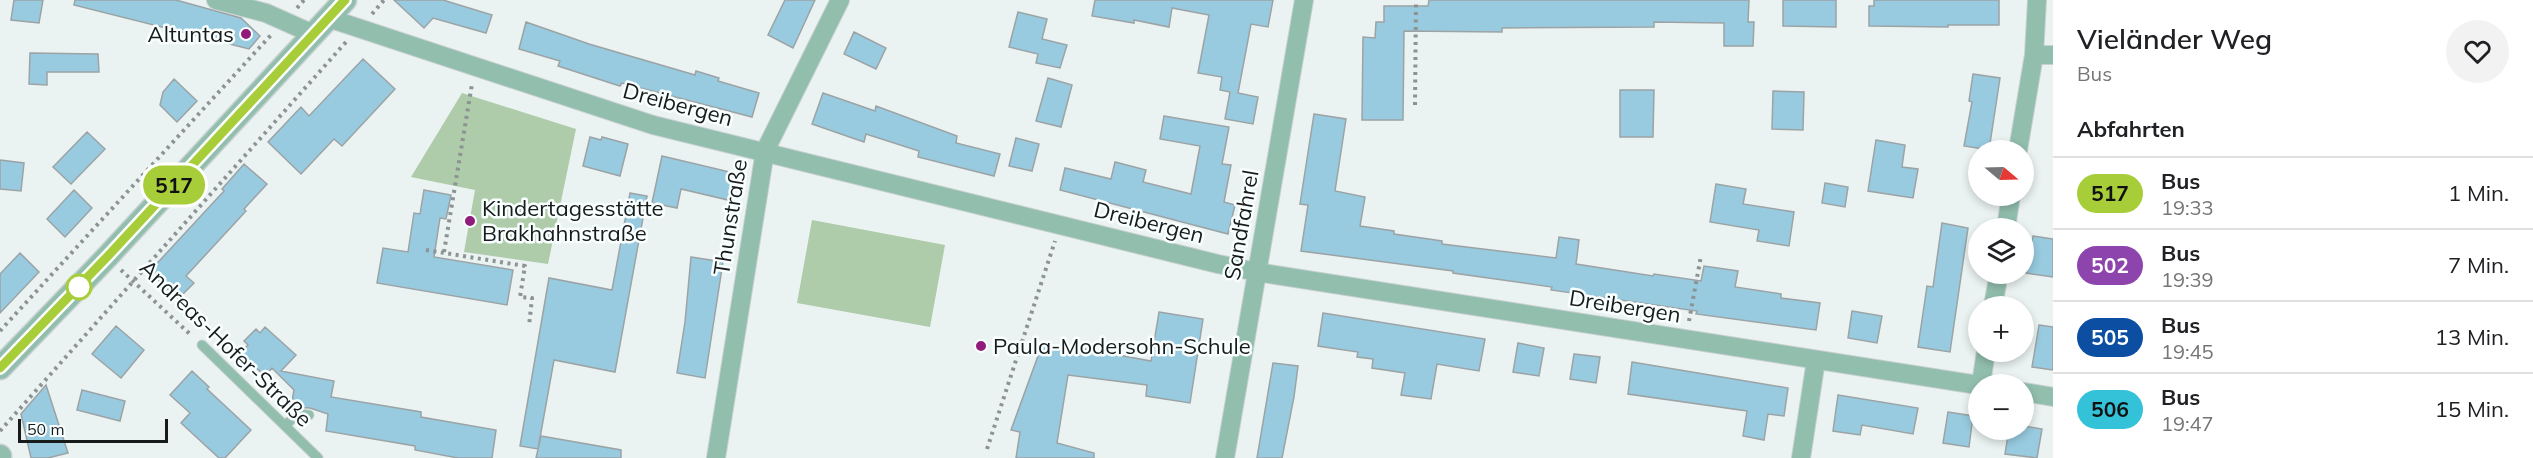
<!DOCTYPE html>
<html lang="de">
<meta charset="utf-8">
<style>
body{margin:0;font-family:Mulish,sans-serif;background:#f2f2f2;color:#202124;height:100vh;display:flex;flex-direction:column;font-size:22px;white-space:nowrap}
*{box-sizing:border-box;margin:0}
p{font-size:20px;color:#757577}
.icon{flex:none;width:33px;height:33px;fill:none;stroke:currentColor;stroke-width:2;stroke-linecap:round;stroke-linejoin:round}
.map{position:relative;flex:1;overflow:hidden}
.drawer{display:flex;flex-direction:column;background:#fff;width:480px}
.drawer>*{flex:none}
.badge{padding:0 12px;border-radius:20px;font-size:21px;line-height:39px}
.needle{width:39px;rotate:109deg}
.tools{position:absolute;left:1968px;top:140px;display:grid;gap:12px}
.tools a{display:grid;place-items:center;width:66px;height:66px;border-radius:50%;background:#fff;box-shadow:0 3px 9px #0003;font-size:30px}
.scale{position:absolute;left:18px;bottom:15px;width:150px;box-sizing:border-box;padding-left:6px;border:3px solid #181b1b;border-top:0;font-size:16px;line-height:21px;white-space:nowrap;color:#181b1b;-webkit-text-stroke:4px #f9ffff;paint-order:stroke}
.map>.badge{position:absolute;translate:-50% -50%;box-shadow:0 0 0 3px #fff}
h2{padding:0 24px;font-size:22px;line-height:54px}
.round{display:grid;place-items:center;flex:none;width:63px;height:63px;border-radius:32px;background:#f2f2f2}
.summary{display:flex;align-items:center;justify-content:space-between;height:102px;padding:0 24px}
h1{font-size:28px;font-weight:600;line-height:45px}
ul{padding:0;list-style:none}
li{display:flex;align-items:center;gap:18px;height:72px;padding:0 24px;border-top:2px solid #e0e0e0}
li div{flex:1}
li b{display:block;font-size:22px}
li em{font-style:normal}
li .badge{min-width:66px;font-weight:700;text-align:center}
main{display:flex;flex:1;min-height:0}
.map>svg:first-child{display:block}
.green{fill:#aecbaa}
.building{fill:#98cbe0;stroke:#9ca3a5;stroke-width:1.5}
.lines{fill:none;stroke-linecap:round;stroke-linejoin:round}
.service-casing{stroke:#c8d0d0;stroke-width:11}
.minor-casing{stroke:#c8d0d0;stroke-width:20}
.tertiary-casing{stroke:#c8d0d0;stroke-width:25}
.path{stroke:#8d9393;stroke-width:4;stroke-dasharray:3 4.5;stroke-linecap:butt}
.service{stroke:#91bead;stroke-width:9}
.minor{stroke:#91bead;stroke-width:18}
.tertiary{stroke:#91bead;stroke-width:22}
.line-casing{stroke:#fff;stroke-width:14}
.line{stroke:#a7ce39;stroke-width:9}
.poi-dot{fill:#901b7a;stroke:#f9ffff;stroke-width:2}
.stop-dot{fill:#fff;stroke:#a7ce39;stroke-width:3}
.labels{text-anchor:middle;stroke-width:5;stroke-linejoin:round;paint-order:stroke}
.poi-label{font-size:22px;fill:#181b1b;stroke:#f9ffff;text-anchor:start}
.street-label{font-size:22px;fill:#181b1b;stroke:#f9ffff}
</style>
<main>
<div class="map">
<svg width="2053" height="458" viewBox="0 0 2053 458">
<rect width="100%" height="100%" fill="#eaf2f2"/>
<path class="green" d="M 462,93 L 576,129 L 548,264 L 464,252 L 475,190 L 411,177 Z
M 812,220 L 945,245 L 930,327 L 797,303 Z"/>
<path class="building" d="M 14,0 L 43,0 L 39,23 L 11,20 Z
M 75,0 L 176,0 L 241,18 L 260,36 L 249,49 L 74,5 Z
M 394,0 L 443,0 L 492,15 L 486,33 L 433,18 L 424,28 Z
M 785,0 L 815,0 L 793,48 L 768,35 Z
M 1095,0 L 1273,0 L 1268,27 L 1251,24 L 1238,93 L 1258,97 L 1253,124 L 1225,119 L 1230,92 L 1220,90 L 1222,77 L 1198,73 L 1209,15 L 1172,8 L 1169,27 L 1134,20 L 1134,23 L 1092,16 Z
M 1429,0 L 1749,0 L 1748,22 L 1754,22 L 1753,46 L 1724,46 L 1724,23 L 1654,22 L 1654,27 L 1502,28 L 1502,32 L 1404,31 L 1403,120 L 1362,120 L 1363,37 L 1375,38 L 1376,22 L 1384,22 L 1384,6 L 1428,6 Z
M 1783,0 L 1836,0 L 1836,27 L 1783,26 Z
M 1874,0 L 1999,0 L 1999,25 L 1948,25 L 1948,27 L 1869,26 L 1869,6 L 1874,6 Z
M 1018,12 L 1047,19 L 1042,39 L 1067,45 L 1060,68 L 1036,63 L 1038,54 L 1009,47 Z
M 526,22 L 589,44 L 695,75 L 696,71 L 719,78 L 718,81 L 759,93 L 752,117 L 622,83 L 620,86 L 558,66 L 560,61 L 519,49 Z
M 854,32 L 886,48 L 876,69 L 844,54 Z
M 30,53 L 98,54 L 99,72 L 47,72 L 47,85 L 29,84 Z
M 363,59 L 395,89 L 342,146 L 334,139 L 301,174 L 268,142 L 301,107 L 309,116 Z
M 1973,74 L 2000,78 L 1989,150 L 1964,146 L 1972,102 L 1969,101 Z
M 1048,78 L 1072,85 L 1061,127 L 1036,121 Z
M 174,79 L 197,101 L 177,122 L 160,105 L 163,92 Z
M 1620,90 L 1654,90 L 1653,137 L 1620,137 Z
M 1773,91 L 1804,92 L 1803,130 L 1772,129 Z
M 823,93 L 875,111 L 876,106 L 957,136 L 956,143 L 1000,154 L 994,176 L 918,157 L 919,151 L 866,134 L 864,142 L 812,124 Z
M 1314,114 L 1346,119 L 1335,191 L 1365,197 L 1360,226 L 1394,231 L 1394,234 L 1442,241 L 1442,244 L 1556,258 L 1559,237 L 1579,240 L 1576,264 L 1653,276 L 1654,274 L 1701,281 L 1704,266 L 1738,271 L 1735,287 L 1781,294 L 1781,298 L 1820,303 L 1816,330 L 1696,314 L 1697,311 L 1551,290 L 1552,287 L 1453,273 L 1453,271 L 1301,251 L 1308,205 L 1300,204 Z
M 1164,116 L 1229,127 L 1222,164 L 1231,165 L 1224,202 L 1235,205 L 1228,234 L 1060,190 L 1065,168 L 1111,179 L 1115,162 L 1146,170 L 1143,182 L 1191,194 L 1200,146 L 1160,139 Z
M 87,132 L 105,149 L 71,184 L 53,167 Z
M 590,137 L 601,140 L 602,137 L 628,144 L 620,176 L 583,166 Z
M 1016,138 L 1039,144 L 1032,171 L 1009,166 Z
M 1876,140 L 1905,145 L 1902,167 L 1918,169 L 1913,198 L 1868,191 Z
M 662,156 L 734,173 L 728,200 L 681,189 L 677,208 L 652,203 Z
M 0,160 L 24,163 L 21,191 L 0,189 Z
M 244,164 L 267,184 L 244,209 L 246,211 L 186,276 L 194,283 L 178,299 L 149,272 L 224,191 L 222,189 Z
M 1825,183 L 1848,187 L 1845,207 L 1822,203 Z
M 1716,184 L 1746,189 L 1743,204 L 1794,212 L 1789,246 L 1757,241 L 1759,230 L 1710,222 Z
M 74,190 L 92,208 L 65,237 L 47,219 Z
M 424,190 L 451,195 L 446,219 L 440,218 L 434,257 L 513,270 L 507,305 L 377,283 L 383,248 L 408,252 L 414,213 L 420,214 Z
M 630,193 L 647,196 L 615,372 L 554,360 L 538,449 L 520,446 L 549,278 L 612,290 Z
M 1942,223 L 1968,228 L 1950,352 L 1918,347 L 1927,286 L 1933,287 Z
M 2033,236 L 2053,239 L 2053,277 L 2026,273 Z
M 20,253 L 39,272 L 0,313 L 0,274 Z
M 691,257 L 723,262 L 705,378 L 677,373 L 685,322 Z
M 1852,311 L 1882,316 L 1877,343 L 1848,338 Z
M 1159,312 L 1203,319 L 1190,403 L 1146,396 L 1147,385 L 1068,375 L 1057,443 L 1094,453 L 1094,458 L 1016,458 L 1020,432 L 1011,430 L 1042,345 L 1079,356 L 1080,348 L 1151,361 Z
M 1323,313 L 1485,339 L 1479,371 L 1437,364 L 1431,399 L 1401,395 L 1405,373 L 1372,368 L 1373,359 L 1357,357 L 1358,352 L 1318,346 Z
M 2039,325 L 2053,327 L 2053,370 L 2032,367 Z
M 116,326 L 144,350 L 121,378 L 92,354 Z
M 265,327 L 296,355 L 281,371 L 334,381 L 331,397 L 421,412 L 421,417 L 496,430 L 492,458 L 458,458 L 415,450 L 415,446 L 326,431 L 328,414 L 310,408 L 291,407 L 294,390 L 272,368 L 265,376 L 240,353 L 248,345 L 244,341 L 256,329 L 260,333 Z
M 1518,343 L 1544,348 L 1539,376 L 1513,372 Z
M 1574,354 L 1600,357 L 1596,383 L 1570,379 Z
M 1632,362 L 1788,388 L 1784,416 L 1768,414 L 1764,440 L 1743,436 L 1747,411 L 1628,394 Z
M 1273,363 L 1298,366 L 1294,397 L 1282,458 L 1257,458 Z
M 192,371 L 209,387 L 207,389 L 251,430 L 225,458 L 219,458 L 181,423 L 190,413 L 170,395 Z
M 46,385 L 68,453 L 48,458 L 31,458 L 21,414 Z
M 82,390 L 125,401 L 120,421 L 77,410 Z
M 1838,395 L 1918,408 L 1913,434 L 1862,425 L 1860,435 L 1833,431 Z
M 1948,412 L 1973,416 L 1969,447 L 1943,443 Z
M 2024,426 L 2042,429 L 2037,458 L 2005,454 L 2009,429 L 2024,429 Z
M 541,436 L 621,450 L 621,458 L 536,458 Z"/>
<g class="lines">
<defs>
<path id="service" d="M 202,345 L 318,458
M 285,426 L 297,414 L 309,415"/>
<path id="minor" d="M 216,0 L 266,13 L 313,34
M 328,18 L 653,125 L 1218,264 L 1257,272 L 1978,385
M 2034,55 L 2053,55
M 2018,150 L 2034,55 L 2037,0
M 2006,228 L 2011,195
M 1993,306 L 1999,273
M 1981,384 L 1986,351
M 2024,392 L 2053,397
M 716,458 L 765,151 L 840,0
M 1225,458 L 1304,0
M 1801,458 L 1816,360"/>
<path id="tertiary" d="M 0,368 L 107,257 L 345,0
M 0,456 L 0,458"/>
</defs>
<use href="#service" class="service-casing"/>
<use href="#minor" class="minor-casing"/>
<use href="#tertiary" class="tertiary-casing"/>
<path class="path" d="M 297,8 L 304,0
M 372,14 L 384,0
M 1415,105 L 1416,0
M 426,250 L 525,266 L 520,297 L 532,298 L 529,326
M 444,252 L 472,84
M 121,270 L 192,336
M 1689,321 L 1701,256
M 0,331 L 271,35
M 0,431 L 346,42
M 987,449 L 1055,241"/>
<use href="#service" class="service"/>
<use href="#minor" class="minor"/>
<use href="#tertiary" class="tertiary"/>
</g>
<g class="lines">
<defs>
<path id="line" d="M 0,368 L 107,257 L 345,0"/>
</defs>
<use href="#line" class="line-casing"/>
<use href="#line" class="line"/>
</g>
<g class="poi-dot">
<circle cx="246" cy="34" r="6"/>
<circle cx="470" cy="221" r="6"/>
<circle cx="981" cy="346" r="6"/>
</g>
<circle class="stop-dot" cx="79" cy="287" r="12"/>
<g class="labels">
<g class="poi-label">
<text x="234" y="42" text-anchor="end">Altuntas</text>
<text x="482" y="216">Kindertagesstätte<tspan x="482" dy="25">Brakhahnstraße</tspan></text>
<text x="993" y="354">Paula-Modersohn-Schule</text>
</g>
<g class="street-label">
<text transform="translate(678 104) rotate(15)" y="8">Dreibergen</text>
<text transform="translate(730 217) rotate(-81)" y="8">Thunstraße</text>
<text transform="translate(1149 222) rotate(14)" y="8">Dreibergen</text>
<text transform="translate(1241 225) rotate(-80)" y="8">Sandfahrel</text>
<text transform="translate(1625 306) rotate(9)" y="8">Dreibergen</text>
<text transform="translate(226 343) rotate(44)" y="8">Andreas-Hofer-Straße</text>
</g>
</g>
</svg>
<div class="tools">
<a><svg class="needle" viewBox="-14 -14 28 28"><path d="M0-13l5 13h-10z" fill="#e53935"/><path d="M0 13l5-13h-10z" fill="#757577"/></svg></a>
<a><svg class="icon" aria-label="layers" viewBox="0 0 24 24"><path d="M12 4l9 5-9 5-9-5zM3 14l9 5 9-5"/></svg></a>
<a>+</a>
<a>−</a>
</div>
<div class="scale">50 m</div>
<b class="badge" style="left:174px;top:185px;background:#a7ce39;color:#111">517</b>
</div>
<section class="drawer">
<div class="summary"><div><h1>Vieländer Weg</h1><p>Bus</p></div><a class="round"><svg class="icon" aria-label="heart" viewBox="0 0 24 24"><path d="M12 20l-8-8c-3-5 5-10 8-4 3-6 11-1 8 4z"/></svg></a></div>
<h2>Abfahrten</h2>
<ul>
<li><span class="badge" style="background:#a7ce39;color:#111">517</span><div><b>Bus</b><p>19:33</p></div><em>1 Min.</em></li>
<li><span class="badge" style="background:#8e44ad;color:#fff">502</span><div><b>Bus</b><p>19:39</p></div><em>7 Min.</em></li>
<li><span class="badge" style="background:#0b4ea2;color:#fff">505</span><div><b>Bus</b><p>19:45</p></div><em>13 Min.</em></li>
<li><span class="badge" style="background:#34c2d8;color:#111">506</span><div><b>Bus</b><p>19:47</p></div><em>15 Min.</em></li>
</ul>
</section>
</main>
